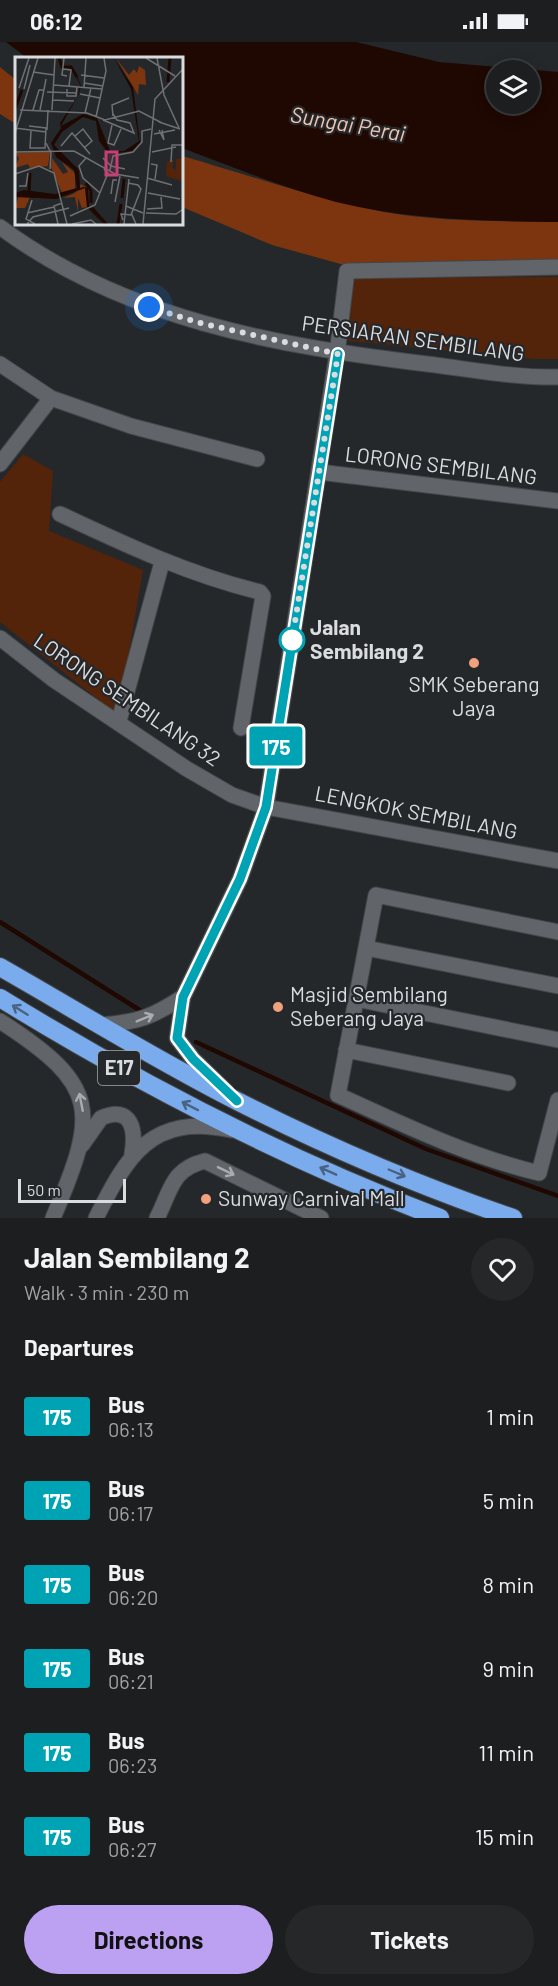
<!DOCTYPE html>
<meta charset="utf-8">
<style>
body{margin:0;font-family:Barlow,sans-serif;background:#252729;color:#f1f3f6;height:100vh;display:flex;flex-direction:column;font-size:22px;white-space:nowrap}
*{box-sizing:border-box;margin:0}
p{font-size:20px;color:#a0a2a5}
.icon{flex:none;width:33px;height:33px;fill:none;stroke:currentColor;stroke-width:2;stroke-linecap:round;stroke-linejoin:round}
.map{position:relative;height:1176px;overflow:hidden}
.sheet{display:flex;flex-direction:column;background:#1c1e20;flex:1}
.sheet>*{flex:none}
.badge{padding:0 12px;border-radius:4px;font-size:21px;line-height:39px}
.controls{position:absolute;left:486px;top:18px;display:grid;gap:12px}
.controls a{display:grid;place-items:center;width:54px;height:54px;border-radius:50%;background:#1c1e20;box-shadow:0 3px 15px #0003,0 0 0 2px #3a3c3e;font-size:30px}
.scale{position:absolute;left:18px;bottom:15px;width:108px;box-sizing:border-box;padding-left:6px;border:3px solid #dbdcdf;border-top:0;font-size:16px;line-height:21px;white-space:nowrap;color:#dbdcdf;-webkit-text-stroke:4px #25282b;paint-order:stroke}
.you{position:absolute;width:30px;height:30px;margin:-15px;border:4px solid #fff;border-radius:50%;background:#1a73e8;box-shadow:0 0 0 9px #1a73e833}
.map>.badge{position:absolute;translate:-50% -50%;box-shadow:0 0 0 3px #fff}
h2{padding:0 24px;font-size:22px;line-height:54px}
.round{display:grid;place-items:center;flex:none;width:63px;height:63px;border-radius:32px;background:#252729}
.head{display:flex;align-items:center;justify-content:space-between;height:102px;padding:0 24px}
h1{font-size:28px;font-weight:700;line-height:45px}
.cta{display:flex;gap:12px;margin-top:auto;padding:12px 24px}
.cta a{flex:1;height:69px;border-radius:36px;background:#bca0f2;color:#111;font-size:24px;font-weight:700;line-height:69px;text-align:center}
.cta a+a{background:#252729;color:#f1f3f6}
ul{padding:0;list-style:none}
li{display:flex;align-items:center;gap:18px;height:84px;padding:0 24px}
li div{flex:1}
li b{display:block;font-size:22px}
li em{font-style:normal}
li .badge{min-width:66px;font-weight:700;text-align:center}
.status{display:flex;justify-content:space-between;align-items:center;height:42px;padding:0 30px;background:#1c1e20;direction:ltr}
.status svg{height:16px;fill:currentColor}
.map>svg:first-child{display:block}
.green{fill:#53230a}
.forest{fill:#7c350e}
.water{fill:#1e0801;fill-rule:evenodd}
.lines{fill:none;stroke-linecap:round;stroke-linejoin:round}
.stream{stroke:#1e0801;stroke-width:4.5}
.street-casing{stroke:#434649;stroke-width:17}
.secondary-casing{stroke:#434649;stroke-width:17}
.highway-casing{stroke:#434649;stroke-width:20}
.street{stroke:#616469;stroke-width:15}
.secondary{stroke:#616469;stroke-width:15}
.highway{stroke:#7aaced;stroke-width:18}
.oneway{stroke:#4b6382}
.oneway2{stroke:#aaacb0}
.line-casing{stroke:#fff;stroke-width:14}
.line{stroke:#00a3b4;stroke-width:9}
.walk{stroke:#dbdcdf;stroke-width:6;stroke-dasharray:0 10.8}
.stop-dot{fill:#fff;stroke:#00a3b4;stroke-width:3}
.poi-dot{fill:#f1a17d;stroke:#25282b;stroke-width:2}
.labels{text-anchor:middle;stroke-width:4.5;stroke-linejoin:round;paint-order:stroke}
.shield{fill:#25282b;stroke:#a4a6a9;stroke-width:1.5}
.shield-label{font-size:20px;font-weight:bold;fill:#dbdcdf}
.street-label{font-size:21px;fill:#dbdcdf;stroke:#25282b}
.stop-label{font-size:21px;font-weight:bold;fill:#dbdcdf;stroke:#25282b;text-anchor:start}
.poi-label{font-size:21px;fill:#dbdcdf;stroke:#25282b;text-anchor:start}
.water-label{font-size:22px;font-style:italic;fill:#f0c5b2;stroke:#25282b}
.inset-river{fill:none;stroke:#1e0801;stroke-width:3}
.inset-road{fill:none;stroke:#6e7073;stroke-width:1.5}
.view{fill:#c73f75;fill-opacity:0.15;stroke:#c73f75;stroke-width:3}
.inset-edge{fill:none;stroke:#dbdcdf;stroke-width:3}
</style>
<div class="status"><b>06:12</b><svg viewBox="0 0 49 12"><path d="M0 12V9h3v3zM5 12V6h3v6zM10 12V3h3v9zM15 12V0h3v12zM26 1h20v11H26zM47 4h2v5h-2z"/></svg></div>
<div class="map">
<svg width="558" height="1176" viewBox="0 0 558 1176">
<rect width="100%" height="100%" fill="#25282b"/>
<path class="green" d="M 558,235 L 558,317 L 535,317 L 349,299 L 352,236 Z
M 23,412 L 53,429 L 49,489 L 143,528 L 118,673 L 0,580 L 0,440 Z"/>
<path class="forest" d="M 0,25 L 16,38 L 16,82 L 0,72 Z
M 182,114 C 249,133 316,157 384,170 C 442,180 500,179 558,180 L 558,218 L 348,224 L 272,203 L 182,165 Z"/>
<path class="water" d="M 6,0 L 356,0 L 439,20 L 558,30 L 558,180 C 484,179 409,178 336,160 C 283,146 233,125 182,106 L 182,16 L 27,16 ZM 496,28 L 530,28 L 530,62 L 496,62 Z"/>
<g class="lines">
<path class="stream" d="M 0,880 L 141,969
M 196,1000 L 426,1107 L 558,1154"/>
<defs>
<path id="street" d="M 0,185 C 124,277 277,304 427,322 C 470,327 514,336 558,335
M 0,322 L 51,356 L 131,384 L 257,417
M 0,422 L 51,356
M 319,430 L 558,459
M 60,472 C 126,503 190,533 260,550 L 263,554 L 241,686
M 0,596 L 54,638 L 187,727 L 232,753 L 266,765 L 558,819
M 119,679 L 162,520
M 558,890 L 376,853 L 338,1053 C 404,1083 468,1114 539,1131 L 558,1058
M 366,906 L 558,944
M 356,957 L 558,998
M 102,983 C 139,980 152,975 183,955
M 346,1008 L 508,1041
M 227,1050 L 193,1017 L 177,996 L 183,955 L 240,837 L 266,765 L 337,312 L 347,229 L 558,225
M 157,1176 C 171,1149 171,1127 205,1119 L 321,1176"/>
<path id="secondary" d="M 0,979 C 101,1044 98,1070 53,1176
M 82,1103 L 101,1076 C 132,1062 136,1089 132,1112
M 96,1176 C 127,1114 151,1071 231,1088"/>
<path id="highway" d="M 0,925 C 79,970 156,1018 237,1059 C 326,1104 419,1144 513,1176
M 0,956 C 140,1042 287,1118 440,1176"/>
</defs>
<use href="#street" class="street-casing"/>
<use href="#secondary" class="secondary-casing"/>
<use href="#highway" class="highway-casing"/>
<use href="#street" class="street"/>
<use href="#secondary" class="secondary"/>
<use href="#highway" class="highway"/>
</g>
<defs><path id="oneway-shaft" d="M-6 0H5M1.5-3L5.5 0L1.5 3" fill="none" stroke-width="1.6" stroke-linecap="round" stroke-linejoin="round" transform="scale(1.5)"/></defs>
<g class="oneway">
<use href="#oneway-shaft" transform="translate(20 968) rotate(-148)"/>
<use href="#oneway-shaft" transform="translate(190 1064) rotate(-153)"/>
<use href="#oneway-shaft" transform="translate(328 1129) rotate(-156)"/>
<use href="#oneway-shaft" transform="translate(397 1131) rotate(23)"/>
</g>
<g class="oneway2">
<use href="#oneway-shaft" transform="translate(145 976) rotate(-22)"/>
<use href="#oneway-shaft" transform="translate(81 1060) rotate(-101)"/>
<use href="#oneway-shaft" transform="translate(226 1129) rotate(26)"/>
</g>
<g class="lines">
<defs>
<path id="line" d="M 237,1059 L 193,1017 L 177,996 L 183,955 L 240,837 L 266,765 L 338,312"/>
</defs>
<use href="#line" class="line-casing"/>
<use href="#line" class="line"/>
<path class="walk" d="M 149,265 L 200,281 L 338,312 L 291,605 L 292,598"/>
</g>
<circle class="stop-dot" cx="292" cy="598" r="12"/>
<g class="poi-dot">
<circle cx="474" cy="621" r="6"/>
<circle cx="278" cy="965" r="6"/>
<circle cx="206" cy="1157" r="6"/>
</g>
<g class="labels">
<rect class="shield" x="98" y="1009" width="42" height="34" rx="4.5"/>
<g class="shield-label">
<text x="119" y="1033">E17</text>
</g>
<g class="street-label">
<text transform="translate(413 297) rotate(8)" y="7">PERSIARAN SEMBILANG</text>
<text transform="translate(441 424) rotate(7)" y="7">LORONG SEMBILANG</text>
<text transform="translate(127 658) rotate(34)" y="7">LORONG SEMBILANG 32</text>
<text transform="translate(416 771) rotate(11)" y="7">LENGKOK SEMBILANG</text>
</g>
<g class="stop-label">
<text x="310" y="593">Jalan<tspan x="310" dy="24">Sembilang 2</tspan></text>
</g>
<g class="poi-label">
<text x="474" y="650" text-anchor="middle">SMK Seberang<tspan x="474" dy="24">Jaya</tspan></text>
<text x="290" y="960">Masjid Sembilang<tspan x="290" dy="24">Seberang Jaya</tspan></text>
<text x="218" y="1164">Sunway Carnival Mall</text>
</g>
<g class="water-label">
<text transform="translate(348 82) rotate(10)" y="8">Sungai Perai</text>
</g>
</g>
<g transform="translate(15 15)">
<rect width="168" height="168" fill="#25282b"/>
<path d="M 167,101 L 167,124 L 151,119 L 152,105 L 159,102 L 157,111 L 161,113 L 161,102 Z" fill="#53230a"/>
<path d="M 101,1 L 114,18 L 119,12 L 122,16 L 124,9 L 130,13 L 131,28 L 124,27 L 123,38 ZM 35,95 L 33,109 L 15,111 L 13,107 L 0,111 L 4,101 L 0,96 ZM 37,101 L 48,117 L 53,115 L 47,105 L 60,116 L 60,133 L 47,136 L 36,110 ZM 66,127 L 76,134 L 75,148 L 75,134 L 72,132 L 72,150 L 67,151 L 63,141 L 63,155 L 60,140 L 48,141 L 60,136 ZM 4,138 L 14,138 L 27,142 L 15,140 L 10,151 L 0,151 Z" fill="#7c350e"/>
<path d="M 99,1 L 118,30 L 125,86 L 117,94 L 94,97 L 84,84 L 81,64 L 68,60 L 47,75 L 39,88 L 64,113 L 65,131 L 69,130 L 73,131 L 74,149 L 88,167 L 72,150 L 70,131 L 41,142 L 0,140 L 0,136 L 9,133 L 40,137 L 62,131 L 59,113 L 41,100 L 36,86 L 46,71 L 45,66 L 63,39 L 65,28 L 61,19 L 61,16 L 66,29 L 64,37 L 46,69 L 68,57 L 82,61 L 95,94 L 109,94 L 124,84 L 116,32 Z" fill="#1e0801"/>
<path class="inset-river" d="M 44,1 L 47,10 L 56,10 L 62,20M 153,25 L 155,1M 0,52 L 7,33M 71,126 L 76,134 L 76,146M 14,135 L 15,116M 107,141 L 109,122M 77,151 L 91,167M 103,167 L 106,147"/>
<path class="inset-road" d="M 49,1 L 47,18 L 52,19M 131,1 L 160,19M 142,1 L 149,38 L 164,71M 48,12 L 56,13 L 54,29M 18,15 L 39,18M 66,18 L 89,21M 69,26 L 88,29M 39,28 L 87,32M 69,30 L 71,1M 4,31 L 14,1M 9,32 L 15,8M 52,32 L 52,39 L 61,39 L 62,30M 32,35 L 61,36M 65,37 L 85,41M 38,43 L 59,44M 5,53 L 72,56 L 90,63 L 124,54 L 147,66M 18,53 L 24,33 L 28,33M 25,53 L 31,22M 37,53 L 40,1M 70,56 L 76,31M 98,59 L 97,48 L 114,41M 81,60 L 91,14 L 89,1M 88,63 L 119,76 L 115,66 L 102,63 L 98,57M 144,65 L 165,72M 97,68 L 93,86 L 99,88 L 106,72M 14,69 L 31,71 L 30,91 L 15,91 L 16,74M 0,71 L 31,75M 32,73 L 33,53M 144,73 L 149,83 L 147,73M 0,76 L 23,1M 139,77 L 160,73M 60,79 L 68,72 L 77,84 L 69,91M 31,86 L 36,96 L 35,112M 46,89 L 57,76 L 75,97M 0,95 L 59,94 L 100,117 L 124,121M 137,95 L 161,90M 71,101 L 64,109 L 68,121 L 85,136M 88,101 L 96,109 L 110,112M 156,105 L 157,88 L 168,88M 136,107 L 142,108 L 140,122M 95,113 L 98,99 L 118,95 L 127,85 L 127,74 L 136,72M 0,117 L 24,109 L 39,116 L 52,167M 132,121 L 157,128M 113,126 L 123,128 L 126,132 L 116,158M 4,129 L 11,129 L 13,116M 133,136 L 165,142M 96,137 L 98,123 L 102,123M 17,143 L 11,162 L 20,167M 100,145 L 105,119M 111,149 L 128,156M 132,152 L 147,151 L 146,140M 12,156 L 39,150M 131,156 L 161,157 L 167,153M 55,159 L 80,148 L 93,116 L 89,112M 108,163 L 106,157 L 117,158 L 121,167M 12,167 L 18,160 L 54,151M 43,167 L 39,149 L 47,146M 57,167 L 76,163 L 81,167M 109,167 L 114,122M 128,167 L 140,42 L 168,12"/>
<path class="view" d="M 91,95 L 102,95 L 102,118 L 91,118 Z"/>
<rect width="168" height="168" class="inset-edge"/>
</g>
</svg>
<div class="controls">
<a><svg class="icon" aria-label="layers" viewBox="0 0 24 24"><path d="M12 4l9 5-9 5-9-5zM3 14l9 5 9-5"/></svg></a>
</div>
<div class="scale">50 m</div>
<div class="you" style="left:149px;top:265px"></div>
<b class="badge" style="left:276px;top:704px;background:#00a3b4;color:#fff">175</b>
</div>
<section class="sheet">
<div class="head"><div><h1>Jalan Sembilang 2</h1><p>Walk · 3 min · 230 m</p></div><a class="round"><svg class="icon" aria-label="heart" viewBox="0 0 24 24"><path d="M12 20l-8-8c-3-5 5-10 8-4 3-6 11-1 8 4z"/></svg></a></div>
<h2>Departures</h2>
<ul>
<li><span class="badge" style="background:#00a3b4;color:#fff">175</span><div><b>Bus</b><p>06:13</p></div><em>1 min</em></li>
<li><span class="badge" style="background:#00a3b4;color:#fff">175</span><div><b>Bus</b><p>06:17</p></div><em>5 min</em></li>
<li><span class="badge" style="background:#00a3b4;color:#fff">175</span><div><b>Bus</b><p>06:20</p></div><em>8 min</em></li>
<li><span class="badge" style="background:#00a3b4;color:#fff">175</span><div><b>Bus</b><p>06:21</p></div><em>9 min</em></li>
<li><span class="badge" style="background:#00a3b4;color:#fff">175</span><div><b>Bus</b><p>06:23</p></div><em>11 min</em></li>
<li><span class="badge" style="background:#00a3b4;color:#fff">175</span><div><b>Bus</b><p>06:27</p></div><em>15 min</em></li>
</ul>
<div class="cta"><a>Directions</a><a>Tickets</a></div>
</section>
